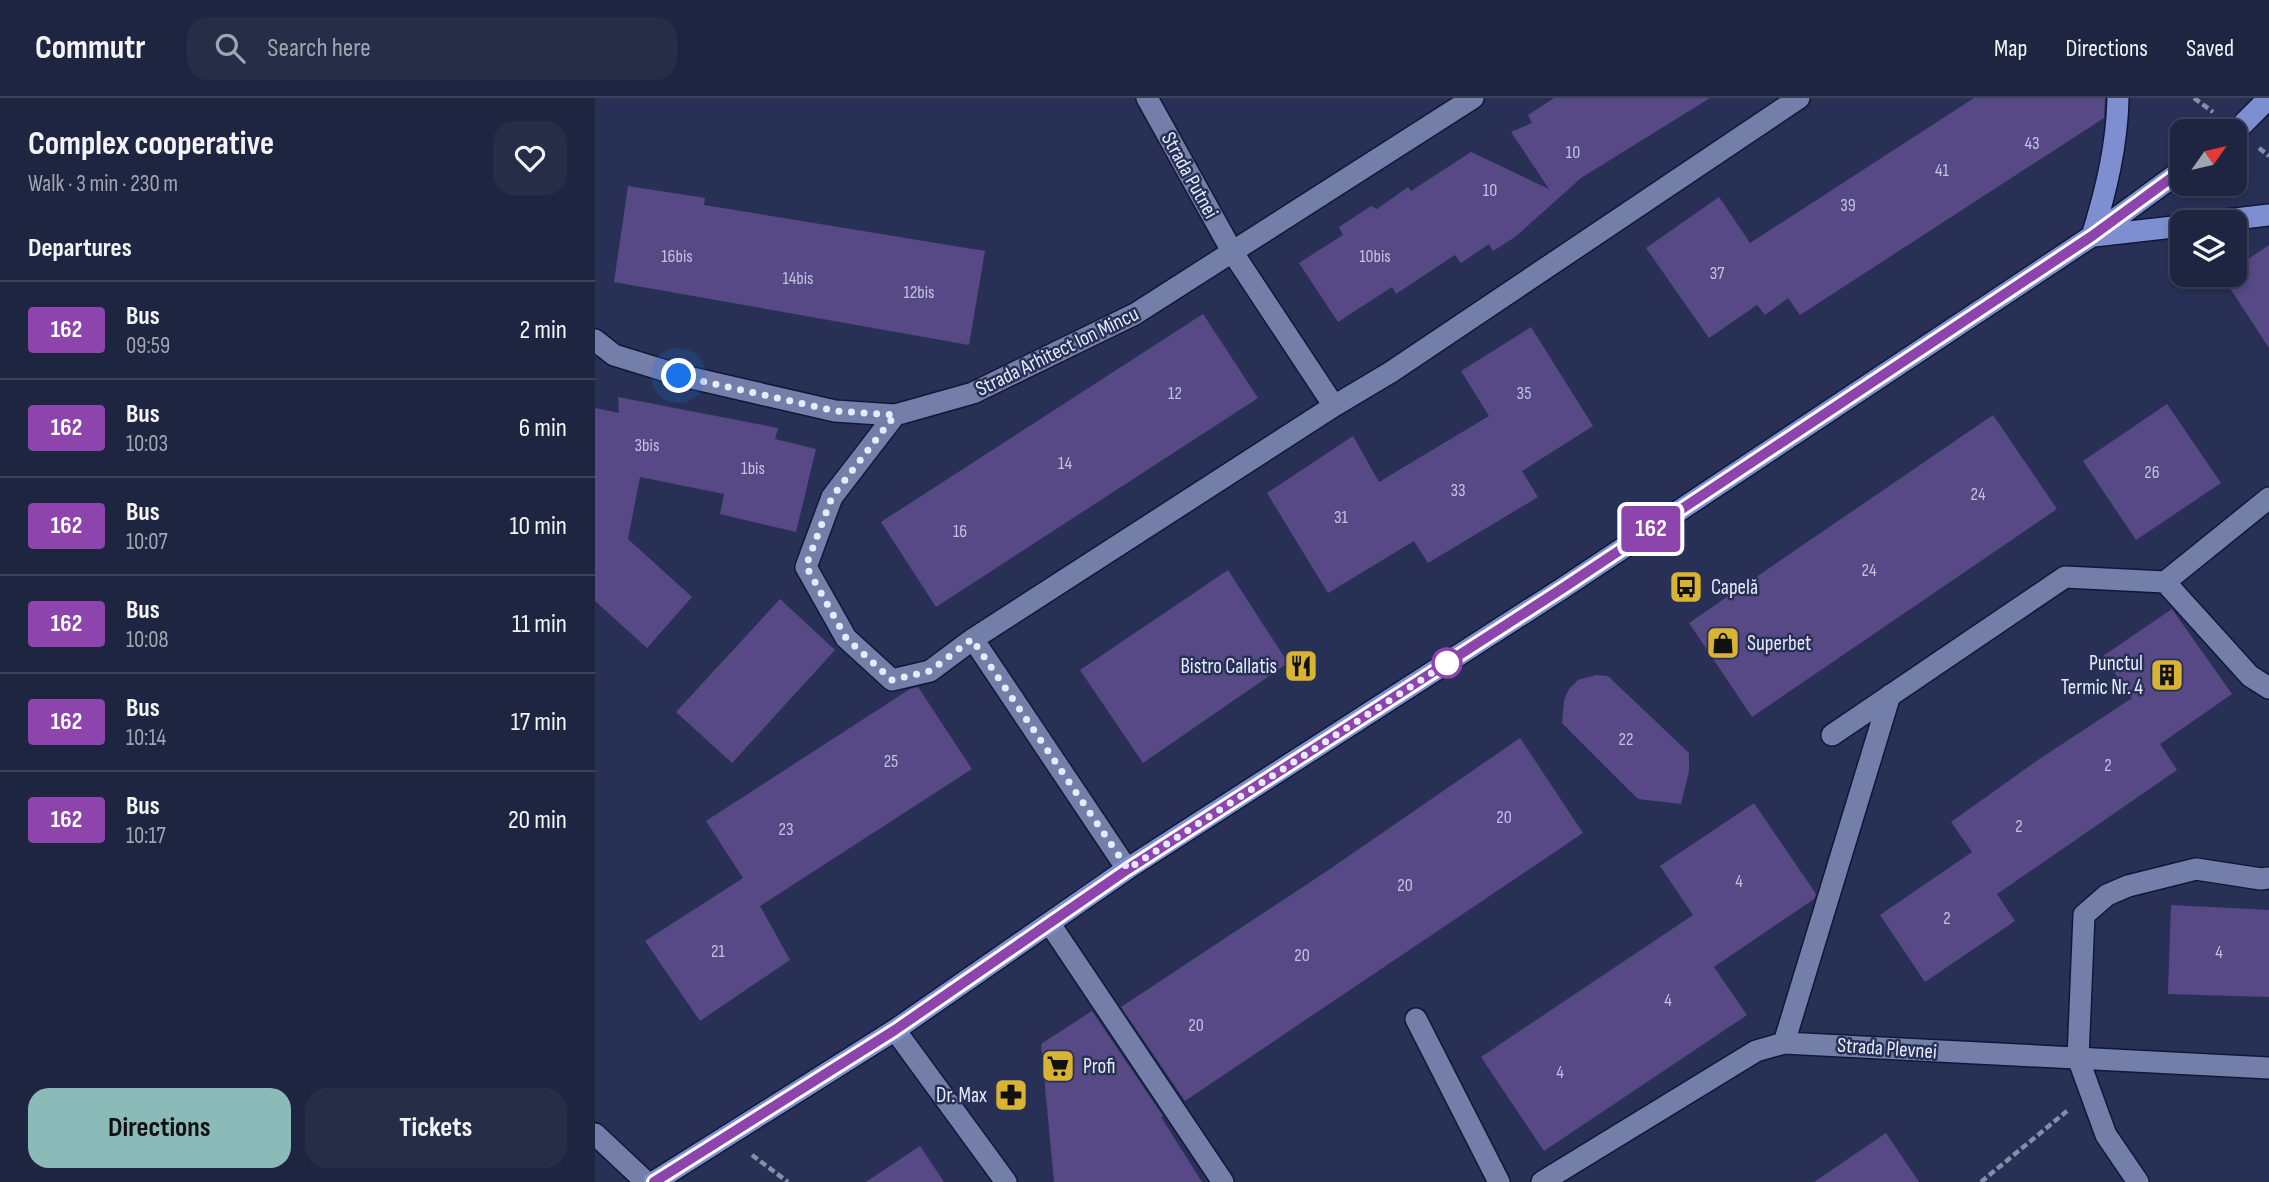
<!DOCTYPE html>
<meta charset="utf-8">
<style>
body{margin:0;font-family:"Sofia Sans Condensed",sans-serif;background:#262d47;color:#f1f3f6;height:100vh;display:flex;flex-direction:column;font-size:26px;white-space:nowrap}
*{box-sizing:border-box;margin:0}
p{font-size:23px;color:#a1a5b1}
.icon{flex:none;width:38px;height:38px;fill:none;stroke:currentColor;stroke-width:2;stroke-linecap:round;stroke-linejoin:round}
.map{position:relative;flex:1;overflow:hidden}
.drawer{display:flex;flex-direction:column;background:#1e2540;width:595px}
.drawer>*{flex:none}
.badge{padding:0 14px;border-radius:5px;font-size:24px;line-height:46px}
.needle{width:46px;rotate:56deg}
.tools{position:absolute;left:1575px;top:21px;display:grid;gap:14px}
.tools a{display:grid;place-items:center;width:77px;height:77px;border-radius:14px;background:#1e2540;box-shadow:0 4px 10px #0003,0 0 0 2px #3c4259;font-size:35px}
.you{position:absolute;width:35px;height:35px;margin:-18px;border:5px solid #fff;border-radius:50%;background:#1a73e8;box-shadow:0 0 0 10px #1a73e833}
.map>.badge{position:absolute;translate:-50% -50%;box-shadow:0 0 0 4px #fff}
h2{padding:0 28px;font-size:26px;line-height:63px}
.round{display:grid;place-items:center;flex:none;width:74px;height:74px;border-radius:21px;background:#262d47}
.summary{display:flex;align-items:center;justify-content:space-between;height:119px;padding:0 28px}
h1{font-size:33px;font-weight:700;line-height:52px}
.action{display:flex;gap:14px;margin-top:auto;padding:14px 28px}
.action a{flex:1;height:80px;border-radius:21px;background:#8bbbb9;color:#111;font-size:28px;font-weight:700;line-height:80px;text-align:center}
.action a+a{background:#262d47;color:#f1f3f6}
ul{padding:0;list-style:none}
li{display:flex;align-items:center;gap:21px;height:98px;padding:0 28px;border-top:2px solid #3c4259}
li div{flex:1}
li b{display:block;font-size:26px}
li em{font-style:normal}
li .badge{min-width:77px;font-weight:700;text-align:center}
header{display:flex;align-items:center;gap:42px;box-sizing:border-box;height:98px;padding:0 35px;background:#1e2540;border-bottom:2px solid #3c4259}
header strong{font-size:33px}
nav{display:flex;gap:38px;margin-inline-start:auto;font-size:24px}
.search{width:490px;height:63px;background:#262d47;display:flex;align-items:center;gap:18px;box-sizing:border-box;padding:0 24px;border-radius:21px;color:#a1a5b1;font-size:26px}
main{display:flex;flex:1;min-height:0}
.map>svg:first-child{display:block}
.building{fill:#564985}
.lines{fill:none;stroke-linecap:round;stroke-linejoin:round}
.minor-casing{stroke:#111739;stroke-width:24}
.major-casing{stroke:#111739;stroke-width:24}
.path{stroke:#868da9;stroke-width:4.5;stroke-dasharray:7 3.5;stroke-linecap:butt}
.minor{stroke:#737fa9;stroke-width:21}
.major{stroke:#7d8fd1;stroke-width:21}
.line-casing{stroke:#fff;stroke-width:16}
.line{stroke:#8e44ad;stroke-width:10}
.walk{stroke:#e5ebfe;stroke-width:7;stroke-dasharray:0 12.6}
.stop-dot{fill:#fff;stroke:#8e44ad;stroke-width:3.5}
.labels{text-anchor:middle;stroke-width:5;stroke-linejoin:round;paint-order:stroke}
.number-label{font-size:18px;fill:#c1c2e0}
.street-label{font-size:21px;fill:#e5ebfe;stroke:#283155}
.poi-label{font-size:21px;fill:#e5ebfe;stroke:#283155;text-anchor:start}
</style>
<header>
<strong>Commutr</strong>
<div class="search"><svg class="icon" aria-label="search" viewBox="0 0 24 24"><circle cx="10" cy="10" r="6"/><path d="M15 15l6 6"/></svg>Search here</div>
<nav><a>Map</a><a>Directions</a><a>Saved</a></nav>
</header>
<main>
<section class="drawer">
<div class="summary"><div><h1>Complex cooperative</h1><p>Walk · 3 min · 230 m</p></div><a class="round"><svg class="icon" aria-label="heart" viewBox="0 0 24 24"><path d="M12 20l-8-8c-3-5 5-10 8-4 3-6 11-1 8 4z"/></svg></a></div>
<h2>Departures</h2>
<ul>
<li><span class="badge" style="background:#8e44ad;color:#fff">162</span><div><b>Bus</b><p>09:59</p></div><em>2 min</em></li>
<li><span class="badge" style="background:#8e44ad;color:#fff">162</span><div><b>Bus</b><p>10:03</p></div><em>6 min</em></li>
<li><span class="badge" style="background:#8e44ad;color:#fff">162</span><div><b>Bus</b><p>10:07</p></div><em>10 min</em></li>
<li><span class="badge" style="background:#8e44ad;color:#fff">162</span><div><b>Bus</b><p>10:08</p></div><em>11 min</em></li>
<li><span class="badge" style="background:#8e44ad;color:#fff">162</span><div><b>Bus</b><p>10:14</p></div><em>17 min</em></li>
<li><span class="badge" style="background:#8e44ad;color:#fff">162</span><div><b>Bus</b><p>10:17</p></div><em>20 min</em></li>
</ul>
<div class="action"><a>Directions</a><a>Tickets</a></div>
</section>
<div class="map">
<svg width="1674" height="1084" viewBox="0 0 1674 1084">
<rect width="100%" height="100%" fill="#283155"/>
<path class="building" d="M 959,0 L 1115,0 L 986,80 L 920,139 L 898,153 L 894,146 L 866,165 L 860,157 L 801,196 L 797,189 L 743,224 L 704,165 L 748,137 L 744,129 L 776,108 L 782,111 L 813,89 L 816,93 L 876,54 L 954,91 L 916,34 L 937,25 L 933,17 Z
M 1379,0 L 1510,0 L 1509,20 L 1205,217 L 1193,200 L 1170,217 L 1162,207 L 1114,240 L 1051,150 L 1124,99 L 1155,145 Z
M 33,88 L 110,100 L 109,107 L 390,153 L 374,247 L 19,184 Z
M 1674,147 L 1674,250 L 1627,178 L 1640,177 L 1640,170 Z
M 608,216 L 663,300 L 341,509 L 286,424 Z
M 936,229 L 998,328 L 927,373 L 943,399 L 833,465 L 819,443 L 733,495 L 672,395 L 758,338 L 784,384 L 894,318 L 866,273 Z
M 23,299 L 183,330 L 180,341 L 221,351 L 201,434 L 125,416 L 129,396 L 45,379 L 33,441 L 97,499 L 52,550 L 0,503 L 0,310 L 24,315 Z
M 1572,306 L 1626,385 L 1541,442 L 1488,363 Z
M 1398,317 L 1462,411 L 1157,619 L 1094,525 Z
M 633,472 L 693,565 L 548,665 L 485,572 Z
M 185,501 L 240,552 L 137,665 L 81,614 Z
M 1577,511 L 1637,596 L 1565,646 L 1582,672 L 1402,796 L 1420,823 L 1330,884 L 1285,817 L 1377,754 L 1356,724 L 1443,662 L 1537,600 L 1508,558 Z
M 1001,577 L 1013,578 L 1094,655 L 1094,673 L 1086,706 L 1043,701 L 967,625 L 969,602 L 974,591 L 983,582 Z
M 323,589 L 377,671 L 165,808 L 195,862 L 105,923 L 50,843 L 148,780 L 111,723 L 315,591 Z
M 925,640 L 988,735 L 590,1003 L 526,909 L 732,773 Z
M 1159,705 L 1221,796 L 1219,801 L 1119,869 L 1152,917 L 949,1053 L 886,959 L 1098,817 L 1065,768 Z
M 1576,807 L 1674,812 L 1674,899 L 1573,896 Z
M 497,913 L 568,1018 L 566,1019 L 607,1084 L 459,1084 L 446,946 Z
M 1291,1035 L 1324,1084 L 1219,1084 Z
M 325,1048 L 349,1084 L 271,1084 Z"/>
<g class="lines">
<defs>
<path id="minor" d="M 0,242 L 19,257 L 84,277 L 240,313 L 300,317 L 378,295 L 540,216 L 878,0
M 739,308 L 796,274 L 1204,0
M 300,317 L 237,399 L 211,469 L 251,540 L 297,582 L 335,573 L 378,541
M 1570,484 L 1655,578 L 1674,590
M 1237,637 L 1470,479 L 1570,484 L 1674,400
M 532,771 L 378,541 L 739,308 L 638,155 L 552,0
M 455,826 L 628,1084
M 821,921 L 904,1084
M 300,932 L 411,1084
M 1189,945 L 1295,597
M 0,1036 L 51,1084
M 947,1084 L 1161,953 L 1189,945 L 1674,970
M 1543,1084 L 1511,1037 L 1483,960 L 1489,817 L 1512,797 L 1533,788 L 1601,771 L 1666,781 L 1674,780"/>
<path id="major" d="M 1640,34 L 1674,0
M 1614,124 L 1674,117
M 1497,138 C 1511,93 1522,48 1523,0
M 1499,138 L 1587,128
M 59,1084 L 300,932 L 532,771 L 968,490 L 1497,138 L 1587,72"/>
</defs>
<use href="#minor" class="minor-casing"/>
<use href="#major" class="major-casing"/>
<path class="path" d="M 1599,0 L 1618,14
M 1664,50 L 1674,58
M 157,1057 L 193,1084
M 1386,1084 L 1472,1013"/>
<use href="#minor" class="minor"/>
<use href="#major" class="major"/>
</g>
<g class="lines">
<defs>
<path id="line" d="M 59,1084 L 300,932 L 533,771 L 968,490 L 1497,138 L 1587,72"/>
</defs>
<use href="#line" class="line-casing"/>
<use href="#line" class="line"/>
<path class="walk" d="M 84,278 L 240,313 L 300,317 L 237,399 L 211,468 L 251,540 L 297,582 L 335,573 L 377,541 L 533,771 L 854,564 L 852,565"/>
</g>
<defs>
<symbol id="bus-square" viewBox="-11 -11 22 22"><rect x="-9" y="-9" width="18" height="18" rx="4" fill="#d9b334" stroke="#283155"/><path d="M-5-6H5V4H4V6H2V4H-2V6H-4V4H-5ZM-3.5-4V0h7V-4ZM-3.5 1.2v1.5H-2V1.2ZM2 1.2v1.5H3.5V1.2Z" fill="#111"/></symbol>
<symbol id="shop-square" viewBox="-11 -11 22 22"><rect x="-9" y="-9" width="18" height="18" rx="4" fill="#d9b334" stroke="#283155"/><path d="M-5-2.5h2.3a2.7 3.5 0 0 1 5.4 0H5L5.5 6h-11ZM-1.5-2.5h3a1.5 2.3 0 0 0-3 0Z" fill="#111"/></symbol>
<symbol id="restaurant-square" viewBox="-11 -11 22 22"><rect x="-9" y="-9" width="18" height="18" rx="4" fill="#d9b334" stroke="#283155"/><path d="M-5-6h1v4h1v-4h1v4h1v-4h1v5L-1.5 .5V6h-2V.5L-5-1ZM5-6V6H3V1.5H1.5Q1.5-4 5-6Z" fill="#111"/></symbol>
<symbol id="building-square" viewBox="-11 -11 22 22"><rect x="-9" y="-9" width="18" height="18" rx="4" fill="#d9b334" stroke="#283155"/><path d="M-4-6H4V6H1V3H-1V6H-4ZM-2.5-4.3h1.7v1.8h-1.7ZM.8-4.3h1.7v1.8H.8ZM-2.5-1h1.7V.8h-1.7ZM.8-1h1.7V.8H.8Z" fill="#111"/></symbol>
<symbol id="supermarket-square" viewBox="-11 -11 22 22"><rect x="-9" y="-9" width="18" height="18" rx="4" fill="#d9b334" stroke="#283155"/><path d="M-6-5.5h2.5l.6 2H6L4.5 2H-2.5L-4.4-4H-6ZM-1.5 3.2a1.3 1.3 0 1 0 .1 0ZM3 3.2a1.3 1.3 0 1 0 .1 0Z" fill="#111"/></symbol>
<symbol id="pharmacy-square" viewBox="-11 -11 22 22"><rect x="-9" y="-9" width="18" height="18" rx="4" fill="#d9b334" stroke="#283155"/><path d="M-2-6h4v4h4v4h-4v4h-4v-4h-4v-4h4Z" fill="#111"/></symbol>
</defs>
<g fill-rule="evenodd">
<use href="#bus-square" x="1072" y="470" width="38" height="38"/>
<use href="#shop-square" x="1109" y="526" width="38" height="38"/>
<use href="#restaurant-square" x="687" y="549" width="38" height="38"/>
<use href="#building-square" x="1553" y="558" width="38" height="38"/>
<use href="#supermarket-square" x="444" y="949" width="38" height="38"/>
<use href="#pharmacy-square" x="397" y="978" width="38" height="38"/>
</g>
<circle class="stop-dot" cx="852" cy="565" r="14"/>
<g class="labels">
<g class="number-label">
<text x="1437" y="51">43</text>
<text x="978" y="60">10</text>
<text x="1347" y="78">41</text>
<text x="895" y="98">10</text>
<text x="1253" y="113">39</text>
<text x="82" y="164">16bis</text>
<text x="780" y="164">10bis</text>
<text x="1122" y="181">37</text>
<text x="203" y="186">14bis</text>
<text x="324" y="200">12bis</text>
<text x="580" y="301">12</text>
<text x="929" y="301">35</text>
<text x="52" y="353">3bis</text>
<text x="470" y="371">14</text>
<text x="158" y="376">1bis</text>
<text x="1557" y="380">26</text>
<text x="863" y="398">33</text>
<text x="1383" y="402">24</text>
<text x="746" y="425">31</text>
<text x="365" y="439">16</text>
<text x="1274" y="478">24</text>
<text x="1031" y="647">22</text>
<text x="296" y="669">25</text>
<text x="1513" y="673">2</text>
<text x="909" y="725">20</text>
<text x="1424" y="734">2</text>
<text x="191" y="737">23</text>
<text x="1144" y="789">4</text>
<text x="810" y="793">20</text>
<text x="1352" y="826">2</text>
<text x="123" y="859">21</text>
<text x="1624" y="860">4</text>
<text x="707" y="863">20</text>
<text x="1073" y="908">4</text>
<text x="601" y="933">20</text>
<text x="965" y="980">4</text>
</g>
<g class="street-label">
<text transform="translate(595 77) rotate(61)" y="7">Strada Putnei</text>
<text transform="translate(462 253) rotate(-26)" y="7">Strada Arhitect Ion Mincu</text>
<text transform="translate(1292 950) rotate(4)" y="7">Strada Plevnei</text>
</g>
<g class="poi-label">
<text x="1116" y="496">Capelă</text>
<text x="1152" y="552">Superbet</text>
<text x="1548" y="572" text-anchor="end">Punctul<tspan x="1548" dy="24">Termic Nr. 4</tspan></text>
<text x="682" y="575" text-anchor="end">Bistro Callatis</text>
<text x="488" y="975">Profi</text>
<text x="392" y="1004" text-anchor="end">Dr. Max</text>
</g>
</g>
</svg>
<div class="tools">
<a><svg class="needle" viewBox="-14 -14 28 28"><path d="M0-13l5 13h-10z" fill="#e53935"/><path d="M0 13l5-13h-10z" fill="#a1a5b1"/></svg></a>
<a><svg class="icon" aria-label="layers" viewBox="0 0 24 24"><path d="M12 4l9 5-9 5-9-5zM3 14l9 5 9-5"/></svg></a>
</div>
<div class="you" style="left:84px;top:278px"></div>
<b class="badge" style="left:1056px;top:431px;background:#8e44ad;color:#fff">162</b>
</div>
</main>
